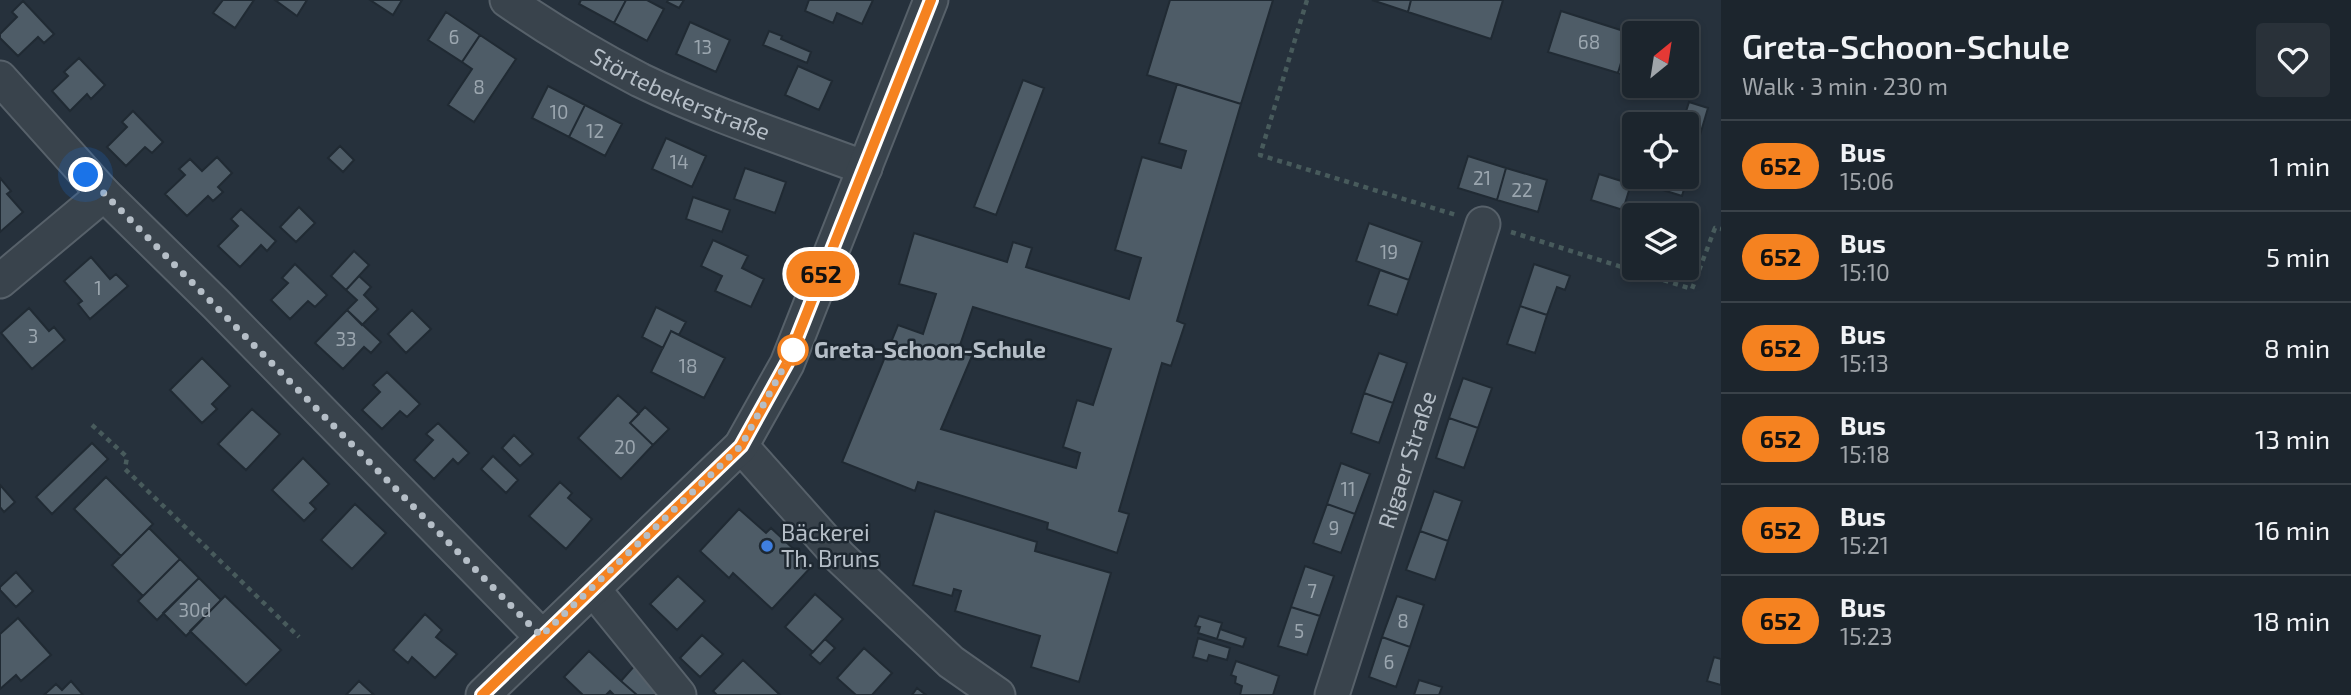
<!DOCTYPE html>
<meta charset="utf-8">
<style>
body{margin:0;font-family:"Exo 2",sans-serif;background:#293139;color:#f1f3f6;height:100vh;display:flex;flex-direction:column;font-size:26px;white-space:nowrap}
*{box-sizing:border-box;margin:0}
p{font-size:23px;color:#a0a5aa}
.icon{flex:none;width:38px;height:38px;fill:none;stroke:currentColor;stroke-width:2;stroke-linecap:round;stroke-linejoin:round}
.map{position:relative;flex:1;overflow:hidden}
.side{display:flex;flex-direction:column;background:#1c252d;width:630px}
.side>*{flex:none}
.badge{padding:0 14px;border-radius:23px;font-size:24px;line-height:46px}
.needle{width:46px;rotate:30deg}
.controls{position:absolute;left:1622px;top:21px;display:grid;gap:14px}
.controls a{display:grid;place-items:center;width:77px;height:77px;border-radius:7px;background:#1c252d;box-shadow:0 4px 10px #0003,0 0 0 2px #3a4249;font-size:35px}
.you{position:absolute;width:35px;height:35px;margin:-18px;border:5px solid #fff;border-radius:50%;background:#1a73e8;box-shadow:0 0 0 10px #1a73e833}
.map>.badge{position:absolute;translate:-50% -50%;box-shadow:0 0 0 4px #fff}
.round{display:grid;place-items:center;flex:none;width:74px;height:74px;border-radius:7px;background:#293139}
.headline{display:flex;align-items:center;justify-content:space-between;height:119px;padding:0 21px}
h1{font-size:33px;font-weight:600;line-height:52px}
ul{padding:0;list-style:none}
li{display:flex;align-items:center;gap:21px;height:91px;padding:0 21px;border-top:2px solid #3a4249}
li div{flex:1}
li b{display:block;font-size:26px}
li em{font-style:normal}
li .badge{min-width:77px;font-weight:700;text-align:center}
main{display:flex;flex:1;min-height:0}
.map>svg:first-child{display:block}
.building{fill:#4e5c67;stroke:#202a33;stroke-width:2;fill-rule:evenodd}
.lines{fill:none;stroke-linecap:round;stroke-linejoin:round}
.minor-casing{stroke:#57616a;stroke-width:37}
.path{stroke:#485b5c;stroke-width:4.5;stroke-dasharray:5 5;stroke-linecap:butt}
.minor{stroke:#39434c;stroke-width:33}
.line-casing{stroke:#fff;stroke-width:16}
.line{stroke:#f58220;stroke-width:10}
.walk{stroke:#b5bec7;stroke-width:7;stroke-dasharray:0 12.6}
.stop-dot{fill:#fff;stroke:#f58220;stroke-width:3.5}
.shop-dot{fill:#3f7fe0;stroke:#1e2831;stroke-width:2.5}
.labels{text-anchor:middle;stroke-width:5;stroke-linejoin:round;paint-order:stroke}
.number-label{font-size:19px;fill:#9ba6af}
.street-label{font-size:23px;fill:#b5bec7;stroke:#1e2831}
.stop-label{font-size:23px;font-weight:bold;fill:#b5bec7;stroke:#1e2831;text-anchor:start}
.poi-label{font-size:23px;fill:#b5bec7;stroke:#1e2831;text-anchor:start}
</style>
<main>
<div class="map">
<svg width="1721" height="695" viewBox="0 0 1721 695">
<rect width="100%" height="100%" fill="#26313c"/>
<path class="building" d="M 223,0 L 254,0 L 235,28 L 213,13 Z
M 275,0 L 307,0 L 297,16 Z
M 370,0 L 402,0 L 393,15 Z
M 581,0 L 626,0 L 614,23 L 579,4 Z
M 626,0 L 647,0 L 664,9 L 647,41 L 614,23 Z
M 668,0 L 684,0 L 679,8 L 667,2 Z
M 809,0 L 873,0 L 862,24 L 837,13 L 833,23 L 805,11 Z
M 1170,0 L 1273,0 L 1241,104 L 1147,75 Z
M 1372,0 L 1411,0 L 1408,12 Z
M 1411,0 L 1503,0 L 1491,39 L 1408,12 Z
M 23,1 L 54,34 L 44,43 L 38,37 L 18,56 L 0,38 L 0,34 L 17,17 L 12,12 Z
M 1561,11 L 1630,33 L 1618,73 L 1548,52 Z
M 446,12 L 480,35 L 462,62 L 428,40 Z
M 690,22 L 730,40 L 716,72 L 676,54 Z
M 769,31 L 782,36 L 781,39 L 811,52 L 807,63 L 763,45 Z
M 1630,33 L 1634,34 L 1634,79 L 1618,73 Z
M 480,35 L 516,59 L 474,122 L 448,105 L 472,69 L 462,62 Z
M 1687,50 L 1699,54 L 1687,94 L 1658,86 L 1687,86 Z
M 79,58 L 105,85 L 91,99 L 87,94 L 70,111 L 52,91 L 68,76 L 64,72 Z
M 798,66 L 832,81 L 819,110 L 785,95 Z
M 1023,80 L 1044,88 L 996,215 L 974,207 Z
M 1177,84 L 1241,104 L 1177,321 L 1185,324 L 1171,366 L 1162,363 L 1119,511 L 1129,514 L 1117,553 L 1047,529 L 1048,523 L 918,482 L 915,491 L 842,462 L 898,325 L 923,334 L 936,294 L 899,284 L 914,233 L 1007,262 L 1013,242 L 1032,248 L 1026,267 L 1129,299 L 1141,258 L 1115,250 L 1142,157 L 1181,168 L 1186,151 L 1159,143 ZM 973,307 L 1111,349 L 1093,405 L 1077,400 L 1063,447 L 1080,453 L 1076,468 L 941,429 L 972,356 L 958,351 Z
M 548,86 L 585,105 L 569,137 L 532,118 Z
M 1689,102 L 1708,108 L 1682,196 L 1663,190 L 1667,177 L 1687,177 L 1687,124 L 1682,124 Z
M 585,105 L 622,124 L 605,156 L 569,137 Z
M 133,111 L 163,142 L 152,153 L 145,147 L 126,166 L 107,147 L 127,127 L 122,122 Z
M 666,138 L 706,156 L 692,187 L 652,169 Z
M 340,146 L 354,160 L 343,172 L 328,158 Z
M 1468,156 L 1506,168 L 1497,200 L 1458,188 Z
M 217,157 L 232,173 L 218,187 L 223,192 L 213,201 L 208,196 L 187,216 L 165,194 L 185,175 L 179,169 L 190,159 L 202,171 Z
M 745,168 L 786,182 L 775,213 L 734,199 Z
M 1506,168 L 1547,180 L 1538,212 L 1497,200 Z
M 1599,174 L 1631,184 L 1623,210 L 1591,200 Z
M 0,178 L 11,191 L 7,194 L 23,212 L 0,232 Z
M 693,197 L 730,210 L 722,232 L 686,219 Z
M 299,207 L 315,223 L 296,242 L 280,227 Z
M 241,209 L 276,241 L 267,251 L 261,245 L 240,267 L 218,246 L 238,226 L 231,219 Z
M 1369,223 L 1422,242 L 1409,280 L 1356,261 Z
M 713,240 L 748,256 L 742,268 L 764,279 L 751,307 L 715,291 L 722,276 L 701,266 Z
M 354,251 L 369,265 L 346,290 L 331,276 Z
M 91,257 L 110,279 L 116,274 L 128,286 L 90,319 L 78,304 L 82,301 L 64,281 Z
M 295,264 L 327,295 L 315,307 L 308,301 L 290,319 L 271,300 L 288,283 L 282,278 Z
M 1534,264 L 1570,276 L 1565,290 L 1557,287 L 1547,315 L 1520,306 Z
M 1380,270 L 1409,280 L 1397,315 L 1368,305 Z
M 359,276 L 371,287 L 364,295 L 378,309 L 362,325 L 347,310 L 357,300 L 346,290 Z
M 1520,306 L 1547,315 L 1535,353 L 1507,344 Z
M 656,307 L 686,322 L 679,335 L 671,331 L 663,348 L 642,337 Z
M 29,308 L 49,331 L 54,327 L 65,340 L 32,369 L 1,333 Z
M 347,310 L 381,342 L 371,353 L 364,347 L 343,369 L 315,343 Z
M 412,310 L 431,329 L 406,353 L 388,334 Z
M 671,331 L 725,358 L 704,398 L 651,372 Z
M 1379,353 L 1407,363 L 1393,403 L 1364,393 Z
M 202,358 L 230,386 L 212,404 L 217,409 L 202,423 L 170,390 Z
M 387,372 L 420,404 L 407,417 L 400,411 L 382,429 L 362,410 L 380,392 L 373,385 Z
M 1463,378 L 1492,388 L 1478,428 L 1449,418 Z
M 1364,393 L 1393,403 L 1379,443 L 1351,433 Z
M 618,395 L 639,414 L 630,423 L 653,445 L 621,479 L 578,438 Z
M 645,407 L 669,429 L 653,445 L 630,423 Z
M 252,409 L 280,434 L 246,470 L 218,444 Z
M 1449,418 L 1478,428 L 1464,468 L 1436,458 Z
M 438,423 L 469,453 L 458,464 L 453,459 L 434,479 L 414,460 L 433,440 L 426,434 Z
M 514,435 L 533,454 L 520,466 L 502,448 Z
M 92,443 L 108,459 L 52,514 L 36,497 Z
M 493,456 L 518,480 L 506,493 L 481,469 Z
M 303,458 L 329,484 L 310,503 L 316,509 L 304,521 L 272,490 Z
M 1341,463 L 1370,474 L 1355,514 L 1327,504 Z
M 106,477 L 153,524 L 121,556 L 74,509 Z
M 560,482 L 572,493 L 568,498 L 592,519 L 566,549 L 529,516 Z
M 0,485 L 15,502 L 4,512 L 0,507 Z
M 1434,491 L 1462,501 L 1448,541 L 1420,531 Z
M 355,504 L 386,533 L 352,569 L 321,540 Z
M 1327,504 L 1355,514 L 1341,553 L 1313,543 Z
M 739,509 L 766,533 L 771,528 L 812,566 L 772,609 L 733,573 L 729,578 L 700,551 Z
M 935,511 L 1037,542 L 1035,551 L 1111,573 L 1079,682 L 1031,667 L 1040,636 L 955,611 L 961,591 L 954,589 L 952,596 L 913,585 Z
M 149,528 L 180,559 L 143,596 L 112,565 Z
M 1420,531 L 1448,541 L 1435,580 L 1406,570 Z
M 180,559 L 199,578 L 157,620 L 138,601 Z
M 1305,566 L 1334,576 L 1320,616 L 1291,607 Z
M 16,572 L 33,591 L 16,607 L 0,590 L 0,587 Z
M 678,576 L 705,601 L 677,630 L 650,604 Z
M 199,578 L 221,600 L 186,636 L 163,613 Z
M 815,594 L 843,619 L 813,652 L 785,627 Z
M 225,596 L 281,650 L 246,685 L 190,631 Z
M 1397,596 L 1424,605 L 1410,647 L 1382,637 Z
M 1291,607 L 1320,616 L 1307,655 L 1278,646 Z
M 425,614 L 442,630 L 436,637 L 457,654 L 435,678 L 412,657 L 408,663 L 393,650 Z
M 1199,616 L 1222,623 L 1217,639 L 1198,633 L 1200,627 L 1195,626 Z
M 18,618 L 51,655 L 21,681 L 16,675 L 0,689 L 0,634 Z
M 1220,629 L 1246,638 L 1243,647 L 1217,639 Z
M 702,635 L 723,654 L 700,677 L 680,658 Z
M 1382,637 L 1410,647 L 1396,687 L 1369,677 Z
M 1198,638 L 1230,648 L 1227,660 L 1209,655 L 1207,661 L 1193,657 Z
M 825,639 L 835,648 L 820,664 L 810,655 Z
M 864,648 L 892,673 L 872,695 L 856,695 L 837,678 Z
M 589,651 L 621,681 L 637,695 L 614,695 L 610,691 L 606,695 L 583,695 L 564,677 Z
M 1714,657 L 1721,659 L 1721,685 L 1707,681 Z
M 743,660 L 780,695 L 717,695 L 713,691 Z
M 1236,661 L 1279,676 L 1273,695 L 1240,695 L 1242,686 L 1235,683 L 1236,677 L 1231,675 Z
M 636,664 L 659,695 L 637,695 L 621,681 Z
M 1419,680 L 1442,687 L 1439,695 L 1414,695 Z
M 71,681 L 83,695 L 44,695 L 56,684 L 62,690 Z
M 359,681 L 374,695 L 346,695 Z
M 917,688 L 926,695 L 912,695 Z"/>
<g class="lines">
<defs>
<g id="minor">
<path id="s1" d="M 507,0 C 550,30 594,56 640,80 C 712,115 790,140 865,168"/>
<path d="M 0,78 L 104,194 L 216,304 L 541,636"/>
<path d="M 0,281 L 104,194"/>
<path d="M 741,446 L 839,556 L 951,662 L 998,695"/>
<path d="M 593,589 L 679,695"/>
<path d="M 483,695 L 741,446 L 787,364 L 931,0"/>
<path id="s2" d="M 1332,695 L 1483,224"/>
</g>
</defs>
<use href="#minor" class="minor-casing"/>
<path class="path" d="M 1307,0 L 1260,155 L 1456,215
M 1511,232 L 1692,289 L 1715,228 L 1721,229
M 92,425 L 127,457 L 125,469 L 299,637"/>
<use href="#minor" class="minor"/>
</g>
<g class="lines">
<defs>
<path id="line" d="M 482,695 L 741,446 L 787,363 L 931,0"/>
</defs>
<use href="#line" class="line-casing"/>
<use href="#line" class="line"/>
<path class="walk" d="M 86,175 L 541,636 L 741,446 L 793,350"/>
</g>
<circle class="stop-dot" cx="793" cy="350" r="14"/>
<circle class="shop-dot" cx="767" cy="546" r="7"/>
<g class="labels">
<g class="number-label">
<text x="454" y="44">6</text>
<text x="1589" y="49">68</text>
<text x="703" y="54">13</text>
<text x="479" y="94">8</text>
<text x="559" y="119">10</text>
<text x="595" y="138">12</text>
<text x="679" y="169">14</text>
<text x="1482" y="185">21</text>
<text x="1522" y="197">22</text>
<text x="1389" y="259">19</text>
<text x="98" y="295">1</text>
<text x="33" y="343">3</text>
<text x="346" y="346">33</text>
<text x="688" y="373">18</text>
<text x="625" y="454">20</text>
<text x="1348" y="496">11</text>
<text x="1334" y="535">9</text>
<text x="1312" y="598">7</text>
<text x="195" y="617">30d</text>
<text x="1403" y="628">8</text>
<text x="1299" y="638">5</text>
<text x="1389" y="669">6</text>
</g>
<g class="street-label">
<text dy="8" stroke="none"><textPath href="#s1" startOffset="198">Störtebekerstraße</textPath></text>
<text dy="8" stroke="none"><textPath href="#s2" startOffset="247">Rigaer Straße</textPath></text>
</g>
<g class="stop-label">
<text x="814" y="358">Greta-Schoon-Schule</text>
</g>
<g class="poi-label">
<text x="781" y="541">Bäckerei<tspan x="781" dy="26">Th. Bruns</tspan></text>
</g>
</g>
</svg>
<div class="controls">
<a><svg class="needle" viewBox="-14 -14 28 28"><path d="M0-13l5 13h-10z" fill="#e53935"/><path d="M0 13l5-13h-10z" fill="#a0a5aa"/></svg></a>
<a><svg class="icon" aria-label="locate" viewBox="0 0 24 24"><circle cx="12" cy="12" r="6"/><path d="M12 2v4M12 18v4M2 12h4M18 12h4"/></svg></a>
<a><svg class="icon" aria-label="layers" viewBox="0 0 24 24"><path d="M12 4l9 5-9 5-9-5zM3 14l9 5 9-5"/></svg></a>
</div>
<div class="you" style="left:86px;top:175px"></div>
<b class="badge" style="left:821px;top:274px;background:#f58220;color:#111">652</b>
</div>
<section class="side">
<div class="headline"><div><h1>Greta-Schoon-Schule</h1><p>Walk · 3 min · 230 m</p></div><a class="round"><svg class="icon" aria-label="heart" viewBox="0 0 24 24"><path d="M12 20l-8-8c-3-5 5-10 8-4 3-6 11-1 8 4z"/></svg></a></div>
<ul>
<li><span class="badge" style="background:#f58220;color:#111">652</span><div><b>Bus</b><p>15:06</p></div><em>1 min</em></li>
<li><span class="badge" style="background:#f58220;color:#111">652</span><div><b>Bus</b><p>15:10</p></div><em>5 min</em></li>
<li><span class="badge" style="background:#f58220;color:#111">652</span><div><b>Bus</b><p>15:13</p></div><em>8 min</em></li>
<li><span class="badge" style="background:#f58220;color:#111">652</span><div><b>Bus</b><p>15:18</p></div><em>13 min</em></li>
<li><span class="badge" style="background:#f58220;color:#111">652</span><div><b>Bus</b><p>15:21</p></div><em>16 min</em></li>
<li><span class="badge" style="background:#f58220;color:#111">652</span><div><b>Bus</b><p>15:23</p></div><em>18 min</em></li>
</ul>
</section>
</main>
